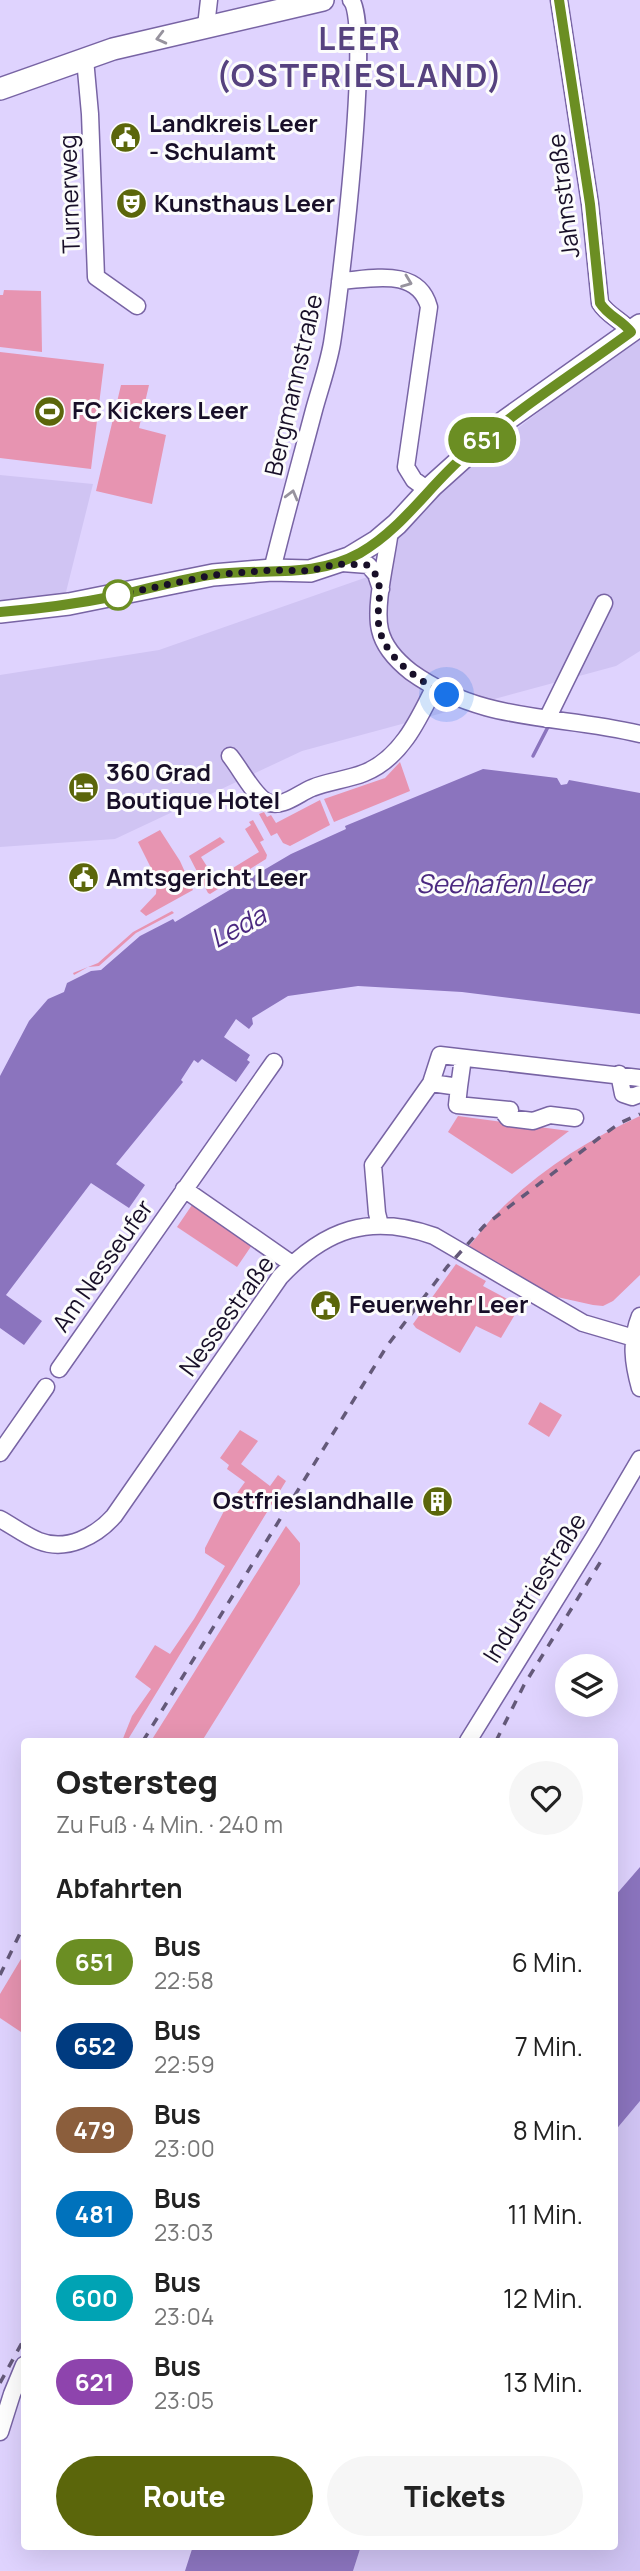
<!DOCTYPE html>
<html lang="de">
<meta charset="utf-8">
<style>
body{margin:0;font-family:Manrope,sans-serif;background:#f6f6f6;color:#222;height:100vh;display:flex;flex-direction:column;font-size:26px;white-space:nowrap}
*{box-sizing:border-box;margin:0}
p{font-size:23px;color:#767676}
.icon{flex:none;width:38px;height:38px;fill:none;stroke:currentColor;stroke-width:2;stroke-linecap:round;stroke-linejoin:round}
.map{position:relative;flex:1;overflow:hidden}
.sheet{position:absolute;left:21px;top:1738px;width:597px;height:812px;display:flex;flex-direction:column;background:#fff;border-radius:7px;box-shadow:0 7px 28px #0002}
.sheet>*{flex:none}
.badge{padding:0 14px;border-radius:23px;font-size:24px;line-height:46px}
.fabs{position:absolute;left:555px;top:1654px;display:grid;gap:14px}
.fabs a{display:grid;place-items:center;width:63px;height:63px;border-radius:50%;background:#fff;box-shadow:0 7px 28px #0002;font-size:35px}
.you{position:absolute;width:35px;height:35px;margin:-18px;border:5px solid #fff;border-radius:50%;background:#1a73e8;box-shadow:0 0 0 10px #1a73e833}
.map>.badge{position:absolute;translate:-50% -50%;box-shadow:0 0 0 4px #fff}
h2{padding:0 35px;font-size:26px;line-height:63px}
.round{display:grid;place-items:center;flex:none;width:74px;height:74px;border-radius:37px;background:#f6f6f6}
.head{display:flex;align-items:center;justify-content:space-between;height:119px;padding:0 35px}
h1{font-size:33px;font-weight:800;line-height:52px}
.action{display:flex;gap:14px;margin-top:auto;padding:14px 35px}
.action a{flex:1;height:80px;border-radius:42px;background:#5b660b;color:#fff;font-size:28px;font-weight:800;line-height:80px;text-align:center}
.action a+a{background:#f6f6f6;color:#222}
ul{padding:0;list-style:none}
li{display:flex;align-items:center;gap:21px;height:84px;padding:0 35px}
li div{flex:1}
li b{display:block;font-size:26px}
li em{font-style:normal}
li .badge{min-width:77px;font-weight:700;text-align:center}
.map>svg:first-child{display:block}
.built{fill:#d0c4f3}
.green{fill:#e794b1}
.water{fill:#8b74be}
.lines{fill:none;stroke-linecap:round;stroke-linejoin:round}
.stream{stroke:#8b74be;stroke-width:3.5}
.minor-casing{stroke:#7864a4;stroke-width:19}
.major-casing{stroke:#7864a4;stroke-width:24}
.minor{stroke:#fff;stroke-width:16}
.major{stroke:#fff;stroke-width:21}
.rail{stroke:#645979;stroke-width:3.5;stroke-dasharray:9 9;stroke-linecap:butt}
.oneway{stroke:#97939e}
.line-casing{stroke:#fff;stroke-width:16}
.line{stroke:#6b8e23;stroke-width:10}
.walk{stroke:#180f28;stroke-width:7;stroke-dasharray:0 12.6}
.stop-dot{fill:#fff;stroke:#6b8e23;stroke-width:3.5}
.labels{text-anchor:middle;stroke-width:6;stroke-linejoin:round;paint-order:stroke}
.poi-label{font-size:24px;font-weight:bold;fill:#180f28;stroke:#fcfcfc;text-anchor:start}
.street-label{font-size:24px;fill:#180f28;stroke:#fcfcfc}
.water-label{font-size:26px;font-style:italic;fill:#4b2980;stroke:#fcfcfc}
.district-label{font-size:32px;font-weight:bold;letter-spacing:2px;fill:#56427f;stroke:#fcfcfc}
</style>
<div class="map">
<svg width="640" height="2571" viewBox="0 0 640 2571">
<rect width="100%" height="100%" fill="#dfd3fe"/>
<path class="built" d="M 640,334 L 640,651 L 616,666 L 302,751 L 115,839 L 0,847 L 0,675 L 159,650 L 390,569 L 395,536 L 435,492 Z
M 0,475 L 93,484 L 65,596 L 0,602 Z
M 640,2101 L 640,2571 L 353,2571 L 361,2546 L 614,2546 L 614,2132 Z"/>
<path class="green" d="M 4,290 L 41,291 L 42,352 L 0,347 L 0,295 L 3,295 Z
M 0,352 L 104,364 L 91,469 L 0,458 Z
M 121,385 L 149,385 L 139,428 L 166,435 L 152,504 L 96,491 Z
M 400,762 L 410,791 L 334,822 L 324,799 L 385,778 Z
M 320,800 L 330,825 L 290,846 L 283,843 L 277,833 L 271,836 L 259,814 L 264,812 L 267,817 L 271,815 L 276,823 Z
M 253,820 L 264,840 L 260,842 L 267,855 L 266,859 L 210,894 L 208,893 L 189,856 L 220,837 L 225,842 L 201,857 L 215,879 L 259,852 L 245,829 L 251,825 L 249,822 Z
M 160,830 L 180,861 L 193,890 L 146,916 L 140,911 L 156,894 L 157,880 L 138,842 Z
M 172,911 L 174,913 L 136,933 L 99,966 L 88,967 L 74,975 L 73,973 L 98,963 L 133,932 Z
M 458,1116 L 569,1131 L 512,1174 L 448,1132 Z
M 640,1116 L 640,1275 L 613,1301 L 603,1306 L 593,1305 L 557,1297 L 541,1291 L 468,1247 C 479,1235 488,1221 500,1210 C 540,1170 589,1139 640,1116 Z
M 192,1205 L 252,1245 L 237,1267 L 177,1227 Z
M 456,1264 L 486,1281 L 483,1286 L 520,1306 L 501,1338 L 476,1326 L 460,1353 L 416,1328 L 413,1324 Z
M 540,1402 L 562,1415 L 549,1437 L 528,1424 Z
M 240,1430 L 258,1441 L 241,1464 L 270,1486 L 278,1475 L 286,1481 L 127,1741 L 122,1741 L 132,1716 L 151,1689 L 135,1677 L 155,1645 L 170,1654 L 194,1619 L 225,1566 L 205,1553 L 205,1548 L 224,1511 L 245,1482 L 227,1469 L 229,1465 L 220,1458 Z
M 286,1526 L 300,1543 L 300,1584 L 202,1741 L 151,1741 Z
M 24,1954 L 24,2034 L 0,2018 L 0,1994 Z"/>
<path class="water" d="M 483,769 L 557,778 L 561,785 L 567,784 L 569,780 L 640,793 L 640,1014 L 462,992 L 358,986 L 288,996 L 252,1018 L 253,1024 L 249,1029 L 236,1019 L 224,1037 L 250,1055 L 247,1060 L 250,1062 L 236,1082 L 202,1059 L 198,1063 L 194,1060 L 181,1080 L 183,1082 L 116,1164 L 145,1185 L 129,1208 L 91,1183 L 6,1295 L 42,1321 L 24,1345 L 0,1328 L 0,1076 L 29,1021 L 48,999 L 64,992 L 67,983 L 91,971 L 101,970 L 140,936 L 173,919 L 175,922 L 291,854 L 346,829 L 345,826 Z
M 640,1867 L 640,2101 L 614,2132 L 614,1897 Z
M 193,2546 L 361,2546 L 353,2571 L 185,2571 Z"/>
<g class="lines">
<path class="stream" d="M 533,756 L 550,723"/>
<defs>
<path id="minor" d="M 559,0 L 590,204 L 600,303 C 608,316 622,320 631,332
M 206,26 L 209,0
M 85,59 L 90,114 L 96,277 L 137,306
M 340,281 C 372,279 418,267 429,307 L 406,467 L 414,480 L 428,490
M 390,530 C 387,557 374,605 380,630 C 384,648 397,661 411,672 C 484,724 558,714 640,734
M 342,563 L 368,565 L 376,574 L 381,589
M 272,570 C 285,517 300,463 314,410 C 320,388 328,366 332,343 C 339,299 373,23 351,0
M 547,719 L 604,603
M 230,756 C 240,768 254,796 267,802 C 282,809 299,793 312,788 C 328,781 347,780 364,773 C 400,759 418,721 434,688
M 619,1074 L 623,1094 L 632,1097 L 640,1094
M 431,1083 L 459,1087 L 463,1058
M 459,1087 L 457,1105 L 510,1110
M 502,1110 L 508,1118 L 533,1121 L 550,1115 L 575,1118
M 184,1189 L 292,1264
M 380,1225 L 377,1213 L 373,1165 L 431,1083 L 440,1055 L 640,1078
M 640,1316 C 630,1341 633,1363 640,1388
M 59,1369 L 274,1062
M 0,1453 L 46,1387
M 0,1519 C 13,1526 26,1536 39,1541 C 67,1552 96,1536 114,1516 L 280,1277 C 325,1229 370,1213 434,1236 L 583,1323 L 634,1338
M 468,1741 L 593,1539 L 640,1459
M 0,2432 L 12,2394 L 24,2365"/>
<path id="major" d="M 0,89 L 113,49 L 323,0
M 0,612 L 69,604 L 213,575 L 272,570 L 310,571 L 349,558 L 377,541 L 397,524 L 432,486 L 502,423 L 640,325"/>
</defs>
<use href="#minor" class="minor-casing"/>
<use href="#major" class="major-casing"/>
<use href="#minor" class="minor"/>
<use href="#major" class="major"/>
<path class="rail" d="M 143,1741 L 387,1346 L 447,1267 L 484,1226 L 599,1138 L 620,1123 L 640,1114
M 496,1741 L 524,1685 L 601,1561
M 0,1975 L 24,1925
M 0,2383 L 24,2339"/>
</g>
<defs><path id="oneway-chevron" d="M-2-3.5L2.5 0L-2 3.5" fill="none" stroke-width="1.6" stroke-linecap="round" stroke-linejoin="round" transform="scale(1.75)"/></defs>
<g class="oneway">
<use href="#oneway-chevron" transform="translate(161 38) rotate(166)"/>
<use href="#oneway-chevron" transform="translate(407 282) rotate(21)"/>
<use href="#oneway-chevron" transform="translate(292 495) rotate(-75)"/>
</g>
<g class="lines">
<defs>
<path id="line" d="M 0,612 C 41,609 81,603 121,595 C 150,588 180,580 209,575 C 262,567 311,580 360,553 C 402,529 429,486 465,455 C 517,409 575,373 631,332 C 622,320 608,316 600,303 L 590,204 L 559,0"/>
</defs>
<use href="#line" class="line-casing"/>
<use href="#line" class="line"/>
<path class="walk" d="M 118,595 L 213,575 L 272,570 L 310,571 L 336,564 L 368,565 C 388,584 375,603 379,627 C 385,659 420,681 447,695"/>
</g>
<defs>
<symbol id="civic-disc" viewBox="-11 -11 22 22"><circle r="9.5" fill="#5b660b" stroke="#fcfcfc"/><path d="M-.6-6.5H3V-4.5H.6V-3L4-1V1h2V6H-6V1h2V-1L-.6-3ZM-1.2 2.5V6h2.4V2.5Z" fill="#fff"/></symbol>
<symbol id="theatre-disc" viewBox="-11 -11 22 22"><circle r="9.5" fill="#5b660b" stroke="#fcfcfc"/><path d="M-5-5.5Q0-4 5-5.5V0Q5 5 0 6Q-5 5-5 0ZM-3.3-2.5H-1v1.5H-3.3ZM1-2.5H3.3v1.5H1ZM-2.8 1Q0 5.5 2.8 1Z" fill="#fff"/></symbol>
<symbol id="stadium-disc" viewBox="-11 -11 22 22"><circle r="9.5" fill="#5b660b" stroke="#fcfcfc"/><path d="M0-5a6.5 5 0 1 0 0 10a6.5 5 0 1 0 0-10ZM-3.5-1.8h7v3.6h-7Z" fill="#fff"/></symbol>
<symbol id="hotel-disc" viewBox="-11 -11 22 22"><circle r="9.5" fill="#5b660b" stroke="#fcfcfc"/><path d="M-6-4.5h1.5V1H6V5H4.5V3h-9V5H-6ZM-4 0a1.8 1.8 0 1 1 3.6 0ZM.5 0V-2.5h3Q6-2.5 6 0Z" fill="#fff"/></symbol>
<symbol id="building-disc" viewBox="-11 -11 22 22"><circle r="9.5" fill="#5b660b" stroke="#fcfcfc"/><path d="M-4-6H4V6H1V3H-1V6H-4ZM-2.5-4.3h1.7v1.8h-1.7ZM.8-4.3h1.7v1.8H.8ZM-2.5-1h1.7V.8h-1.7ZM.8-1h1.7V.8H.8Z" fill="#fff"/></symbol>
</defs>
<g fill-rule="evenodd">
<use href="#civic-disc" x="108" y="120" width="35" height="35"/>
<use href="#theatre-disc" x="114" y="186" width="35" height="35"/>
<use href="#stadium-disc" x="32" y="394" width="35" height="35"/>
<use href="#hotel-disc" x="66" y="770" width="35" height="35"/>
<use href="#civic-disc" x="66" y="860" width="35" height="35"/>
<use href="#civic-disc" x="308" y="1288" width="35" height="35"/>
<use href="#building-disc" x="420" y="1484" width="35" height="35"/>
</g>
<circle class="stop-dot" cx="118" cy="595" r="14"/>
<g class="labels">
<g class="poi-label">
<text x="149" y="132">Landkreis Leer<tspan x="149" dy="28">- Schulamt</tspan></text>
<text x="154" y="212">Kunsthaus Leer</text>
<text x="72" y="419">FC Kickers Leer</text>
<text x="106" y="781">360 Grad<tspan x="106" dy="28">Boutique Hotel</tspan></text>
<text x="106" y="886">Amtsgericht Leer</text>
<text x="349" y="1313">Feuerwehr Leer</text>
<text x="414" y="1509" text-anchor="end">Ostfrieslandhalle</text>
</g>
<g class="street-label">
<text transform="translate(70 194) rotate(-92)" y="8">Turnerweg</text>
<text transform="translate(564 196) rotate(-97)" y="8">Jahnstraße</text>
<text transform="translate(294 385) rotate(-77)" y="8">Bergmannstraße</text>
<text transform="translate(103 1266) rotate(-55)" y="8">Am Nesseufer</text>
<text transform="translate(227 1316) rotate(-54)" y="8">Nessestraße</text>
<text transform="translate(535 1588) rotate(-58)" y="8">Industriestraße</text>
</g>
<g class="water-label">
<text x="503" y="893">Seehafen Leer</text>
<text transform="translate(238 927) rotate(-28)" y="9">Leda</text>
</g>
<g class="district-label">
<text x="360" y="50">LEER<tspan x="360" dy="37">(OSTFRIESLAND)</tspan></text>
</g>
</g>
</svg>
<div class="fabs">
<a><svg class="icon" aria-label="layers" viewBox="0 0 24 24"><path d="M12 4l9 5-9 5-9-5zM3 14l9 5 9-5"/></svg></a>
</div>
<div class="you" style="left:447px;top:695px"></div>
<b class="badge" style="left:482px;top:440px;background:#6b8e23;color:#fff">651</b>
<section class="sheet">
<div class="head"><div><h1>Ostersteg</h1><p>Zu Fuß · 4 Min. · 240 m</p></div><a class="round"><svg class="icon" aria-label="heart" viewBox="0 0 24 24"><path d="M12 20l-8-8c-3-5 5-10 8-4 3-6 11-1 8 4z"/></svg></a></div>
<h2>Abfahrten</h2>
<ul>
<li><span class="badge" style="background:#6b8e23;color:#fff">651</span><div><b>Bus</b><p>22:58</p></div><em>6 Min.</em></li>
<li><span class="badge" style="background:#003b80;color:#fff">652</span><div><b>Bus</b><p>22:59</p></div><em>7 Min.</em></li>
<li><span class="badge" style="background:#8b5e3c;color:#fff">479</span><div><b>Bus</b><p>23:00</p></div><em>8 Min.</em></li>
<li><span class="badge" style="background:#0072bc;color:#fff">481</span><div><b>Bus</b><p>23:03</p></div><em>11 Min.</em></li>
<li><span class="badge" style="background:#00a3b4;color:#fff">600</span><div><b>Bus</b><p>23:04</p></div><em>12 Min.</em></li>
<li><span class="badge" style="background:#8e44ad;color:#fff">621</span><div><b>Bus</b><p>23:05</p></div><em>13 Min.</em></li>
</ul>
<div class="action"><a>Route</a><a>Tickets</a></div>
</section>
</div>
